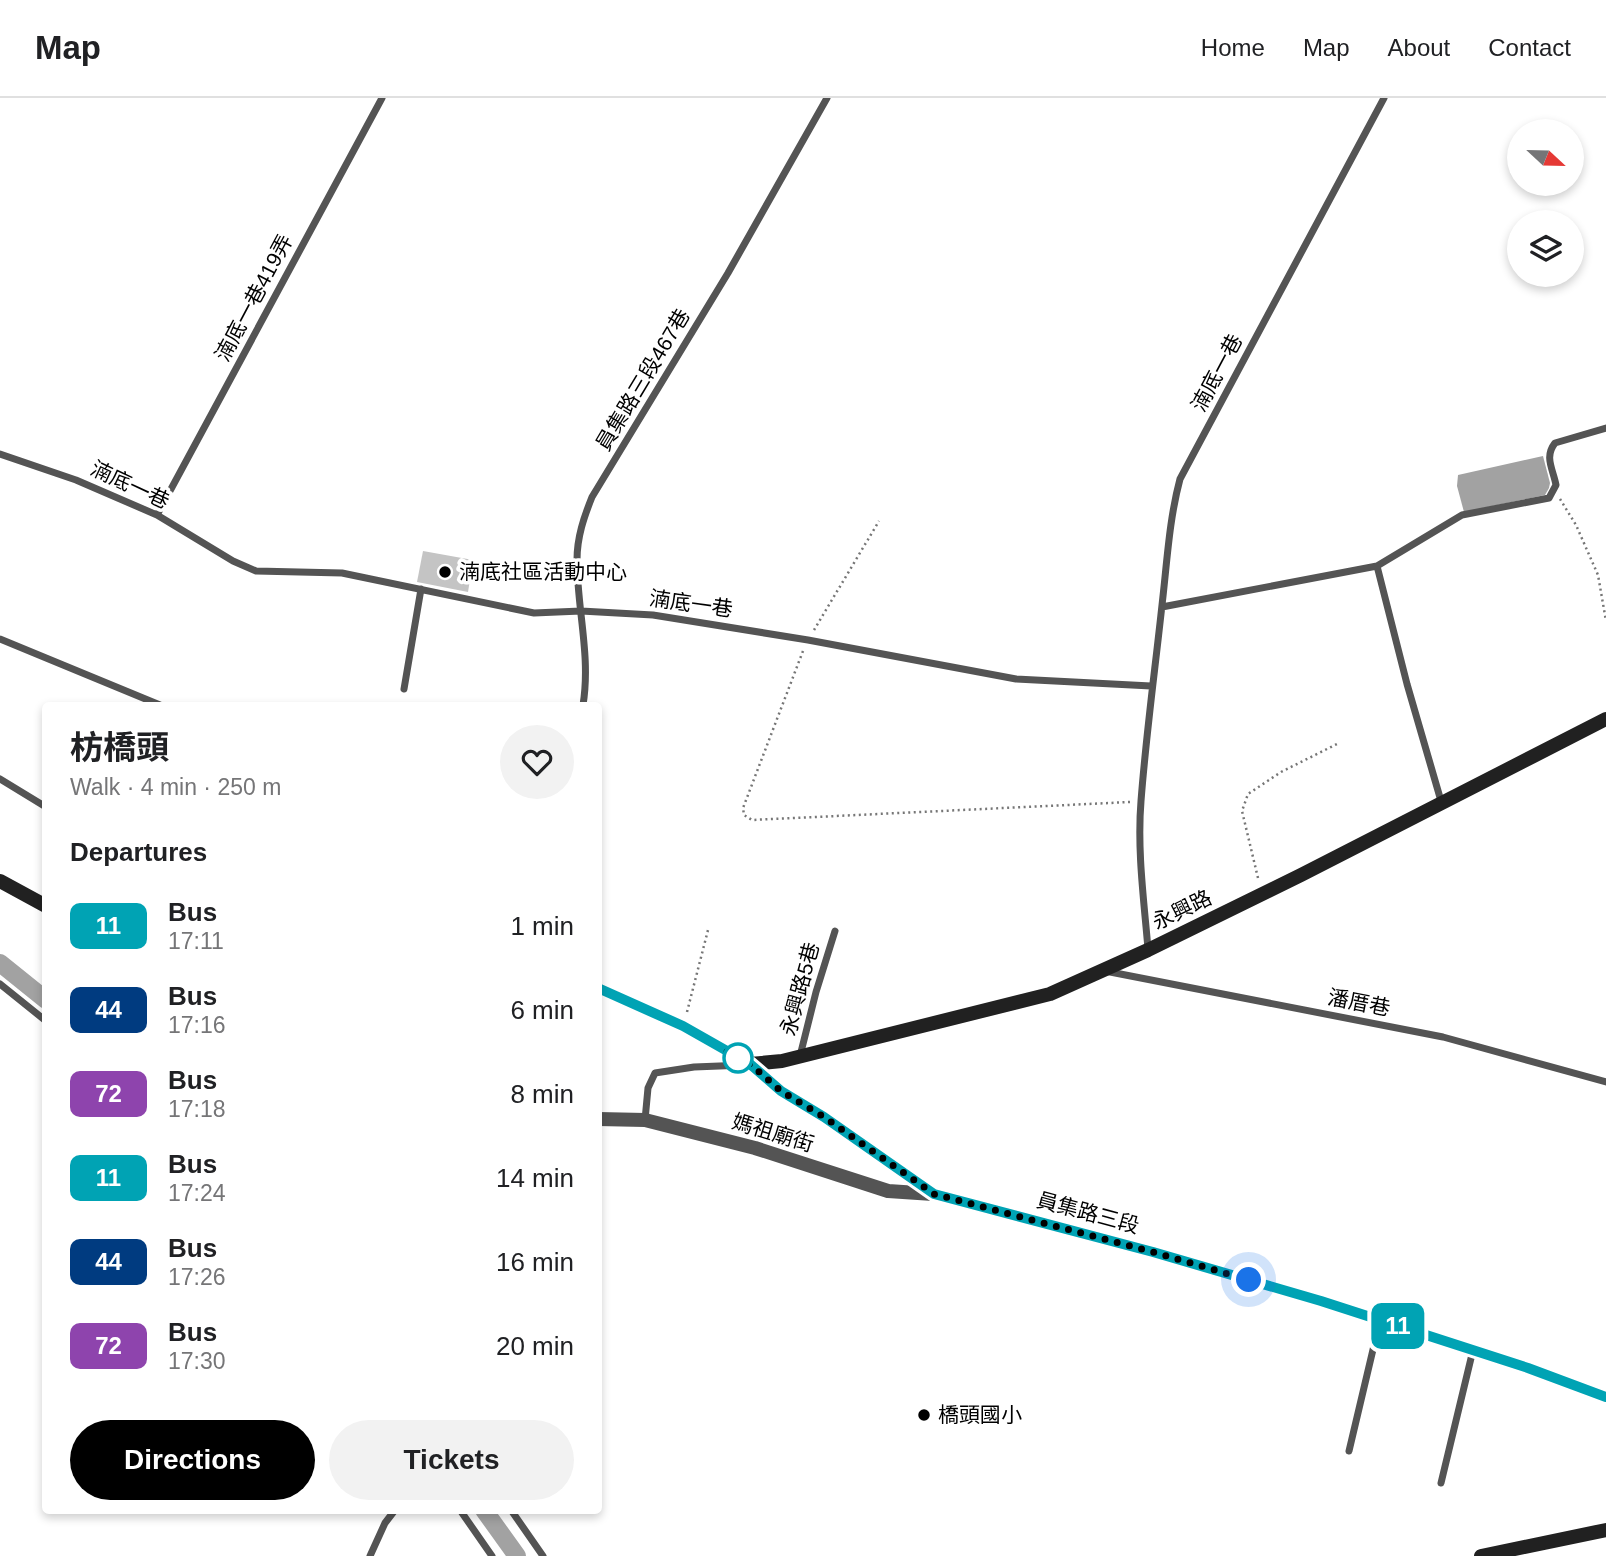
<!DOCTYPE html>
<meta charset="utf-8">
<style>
body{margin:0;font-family:Arial,"Noto Sans TC",sans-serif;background:#f2f2f2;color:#202124;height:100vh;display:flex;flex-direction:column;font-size:26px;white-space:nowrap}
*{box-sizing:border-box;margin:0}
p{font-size:23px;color:#757577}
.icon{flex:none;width:38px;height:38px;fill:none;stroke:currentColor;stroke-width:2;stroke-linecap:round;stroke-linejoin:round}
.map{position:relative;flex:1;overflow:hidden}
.drawer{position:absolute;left:42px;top:604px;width:560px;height:812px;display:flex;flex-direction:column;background:#fff;border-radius:7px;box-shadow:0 4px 10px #0003}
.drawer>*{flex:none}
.badge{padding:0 14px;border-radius:10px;font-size:24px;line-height:46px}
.needle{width:46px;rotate:112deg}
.fabs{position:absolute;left:1507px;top:21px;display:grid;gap:14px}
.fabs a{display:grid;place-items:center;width:77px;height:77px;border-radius:50%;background:#fff;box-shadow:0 4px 10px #0003;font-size:35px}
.you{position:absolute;width:35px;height:35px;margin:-18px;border:5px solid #fff;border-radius:50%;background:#1a73e8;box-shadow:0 0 0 10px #1a73e833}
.map>.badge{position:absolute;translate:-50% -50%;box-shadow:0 0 0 4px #fff}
h2{padding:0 28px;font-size:26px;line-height:63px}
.round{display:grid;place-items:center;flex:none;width:74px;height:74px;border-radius:37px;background:#f2f2f2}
.overview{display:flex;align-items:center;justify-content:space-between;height:119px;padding:0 28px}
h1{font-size:33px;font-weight:700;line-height:52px}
.action{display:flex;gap:14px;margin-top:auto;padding:14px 28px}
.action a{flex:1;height:80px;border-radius:42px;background:#000;color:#fff;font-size:28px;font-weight:700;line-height:80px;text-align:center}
.action a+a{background:#f2f2f2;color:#202124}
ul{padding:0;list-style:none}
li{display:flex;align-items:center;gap:21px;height:84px;padding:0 28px}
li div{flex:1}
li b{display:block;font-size:26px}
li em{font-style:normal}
li .badge{min-width:77px;font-weight:700;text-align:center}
header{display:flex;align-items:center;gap:42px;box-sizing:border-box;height:98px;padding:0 35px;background:#fff;border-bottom:2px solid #e0e0e0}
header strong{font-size:33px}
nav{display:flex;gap:38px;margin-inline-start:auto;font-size:24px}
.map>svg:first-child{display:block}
.water{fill:#a2a2a2}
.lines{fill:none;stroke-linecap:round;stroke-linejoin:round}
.canal{stroke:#a2a2a2;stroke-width:18}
.building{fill:#c4c4c4}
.path{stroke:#767676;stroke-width:2.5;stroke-dasharray:2 3.5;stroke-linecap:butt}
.lane{stroke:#545454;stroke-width:7}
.street{stroke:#545454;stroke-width:14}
.secondary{stroke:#212121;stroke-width:14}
.line-casing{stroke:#fff;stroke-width:16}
.line{stroke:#00a3b4;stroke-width:10}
.walk{stroke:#000;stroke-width:7;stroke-dasharray:0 12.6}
.poi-dot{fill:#000;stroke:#fff;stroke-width:2.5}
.stop-dot{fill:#fff;stroke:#00a3b4;stroke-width:3.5}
.labels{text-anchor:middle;stroke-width:7;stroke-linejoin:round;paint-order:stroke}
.street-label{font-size:21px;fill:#000;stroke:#fff}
.poi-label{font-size:21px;fill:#000;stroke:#fff;text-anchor:start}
</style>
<header>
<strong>Map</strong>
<nav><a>Home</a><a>Map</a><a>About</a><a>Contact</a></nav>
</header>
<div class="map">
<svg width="1606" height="1458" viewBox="0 0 1606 1458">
<rect width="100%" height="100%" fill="#fff"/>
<path class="water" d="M 1543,358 L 1550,385 L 1549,390 L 1545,397 L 1464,414 L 1457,388 L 1458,377 Z"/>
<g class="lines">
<path class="canal" d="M 0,865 L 46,902
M 484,1412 L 517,1458"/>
</g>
<path class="building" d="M 423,453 L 473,462 L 468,494 L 417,484 Z"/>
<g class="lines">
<path class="path" d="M 1560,401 L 1576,427 L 1598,477 L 1606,523
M 814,532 L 879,423
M 803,553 L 743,710 L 744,717 L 752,722 L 1130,704
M 1258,780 L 1242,713 L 1248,696 L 1281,674 L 1337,646
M 687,914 L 708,832"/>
<path class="lane" d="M 0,356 L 76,382 L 157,417 L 233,463 L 256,473 L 342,475 L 534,515 L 581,513 L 653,517 L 808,542 L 1016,581 L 1151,588
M 157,417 L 382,0
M 1162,509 L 1377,468
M 0,541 L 160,607
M 404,591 L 421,491
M 583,607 C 591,558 577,511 577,462 C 577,439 584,419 592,399 L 728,175 L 827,0
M 0,681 L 46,709
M 1441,703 L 1407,586 L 1377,468 L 1462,417 L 1549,400 L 1556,387 C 1553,371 1544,359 1555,345 L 1606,330
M 1148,851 C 1144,803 1137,752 1141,703 C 1146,637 1155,572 1162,507 C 1167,465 1169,422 1180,381 L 1384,0
M 1105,873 L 1443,939 L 1606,984
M 0,886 L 46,923
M 800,958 L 816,894 L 835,833
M 645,1022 L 648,990 L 655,975 L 694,969 L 745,967
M 1349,1353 L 1380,1222
M 1441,1385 L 1473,1252
M 460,1412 L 492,1458
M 511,1412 L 543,1458
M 370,1458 L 385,1425 L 395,1412"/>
<path class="street" d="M 750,966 L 781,993 L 824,1019 L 934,1096 L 1153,1154 L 1321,1203 L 1528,1270 L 1606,1299
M 598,1021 L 645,1022 L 755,1050 L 888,1093 L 933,1096"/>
<path class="secondary" d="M 0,783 L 46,808
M 598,890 L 683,928 L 750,966 L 782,963 L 1050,896 L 1148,852 L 1301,777 L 1606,621
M 1481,1458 L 1606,1432"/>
</g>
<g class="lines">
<defs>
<path id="line" d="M 598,890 L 683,928 L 750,966 L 781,993 L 824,1019 L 934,1096 L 1153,1154 L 1321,1203 L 1528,1270 L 1606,1299"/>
</defs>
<use href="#line" class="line-casing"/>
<use href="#line" class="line"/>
<path class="walk" d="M 738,960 L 727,954 L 750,966 L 781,993 L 824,1019 L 934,1096 L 1153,1154 L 1249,1182"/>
</g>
<g class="poi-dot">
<circle cx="445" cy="474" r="7"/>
<circle cx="924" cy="1317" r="7"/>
</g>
<circle class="stop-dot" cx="738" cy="960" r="14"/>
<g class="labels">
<g class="street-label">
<text transform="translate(254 200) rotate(-62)" y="7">湳底一巷419弄</text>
<text transform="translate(1217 275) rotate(-62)" y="7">湳底一巷</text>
<text transform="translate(643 282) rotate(-59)" y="7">員集路三段467巷</text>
<text transform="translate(130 387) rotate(25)" y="7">湳底一巷</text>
<text transform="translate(691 506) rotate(8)" y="7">湳底一巷</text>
<text transform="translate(1182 812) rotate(-26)" y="7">永興路</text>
<text transform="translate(800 891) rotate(-75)" y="7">永興路5巷</text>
<text transform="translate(1359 905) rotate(11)" y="7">潘厝巷</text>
<text transform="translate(773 1035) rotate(17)" y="7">媽祖廟街</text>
<text transform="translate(1088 1115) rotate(15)" y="7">員集路三段</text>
</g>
<g class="poi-label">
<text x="459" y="481">湳底社區活動中心</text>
<text x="938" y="1324">橋頭國小</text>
</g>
</g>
</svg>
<div class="fabs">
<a><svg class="needle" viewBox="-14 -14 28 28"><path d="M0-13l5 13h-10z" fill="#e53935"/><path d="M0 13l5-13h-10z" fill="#757577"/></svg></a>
<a><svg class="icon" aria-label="layers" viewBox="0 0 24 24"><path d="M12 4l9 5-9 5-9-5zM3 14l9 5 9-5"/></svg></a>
</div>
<div class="you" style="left:1249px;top:1182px"></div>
<b class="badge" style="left:1398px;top:1228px;background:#00a3b4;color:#fff">11</b>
<section class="drawer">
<div class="overview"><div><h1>枋橋頭</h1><p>Walk · 4 min · 250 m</p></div><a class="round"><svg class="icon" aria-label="heart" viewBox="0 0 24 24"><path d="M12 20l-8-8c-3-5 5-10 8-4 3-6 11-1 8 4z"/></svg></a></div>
<h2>Departures</h2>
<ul>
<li><span class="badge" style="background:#00a3b4;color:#fff">11</span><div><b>Bus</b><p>17:11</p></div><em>1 min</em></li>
<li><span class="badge" style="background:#003b80;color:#fff">44</span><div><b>Bus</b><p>17:16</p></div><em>6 min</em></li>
<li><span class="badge" style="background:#8e44ad;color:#fff">72</span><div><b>Bus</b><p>17:18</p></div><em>8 min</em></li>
<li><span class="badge" style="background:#00a3b4;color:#fff">11</span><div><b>Bus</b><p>17:24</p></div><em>14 min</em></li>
<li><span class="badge" style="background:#003b80;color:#fff">44</span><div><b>Bus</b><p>17:26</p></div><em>16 min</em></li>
<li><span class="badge" style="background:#8e44ad;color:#fff">72</span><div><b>Bus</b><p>17:30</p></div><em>20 min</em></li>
</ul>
<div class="action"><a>Directions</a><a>Tickets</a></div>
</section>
</div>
